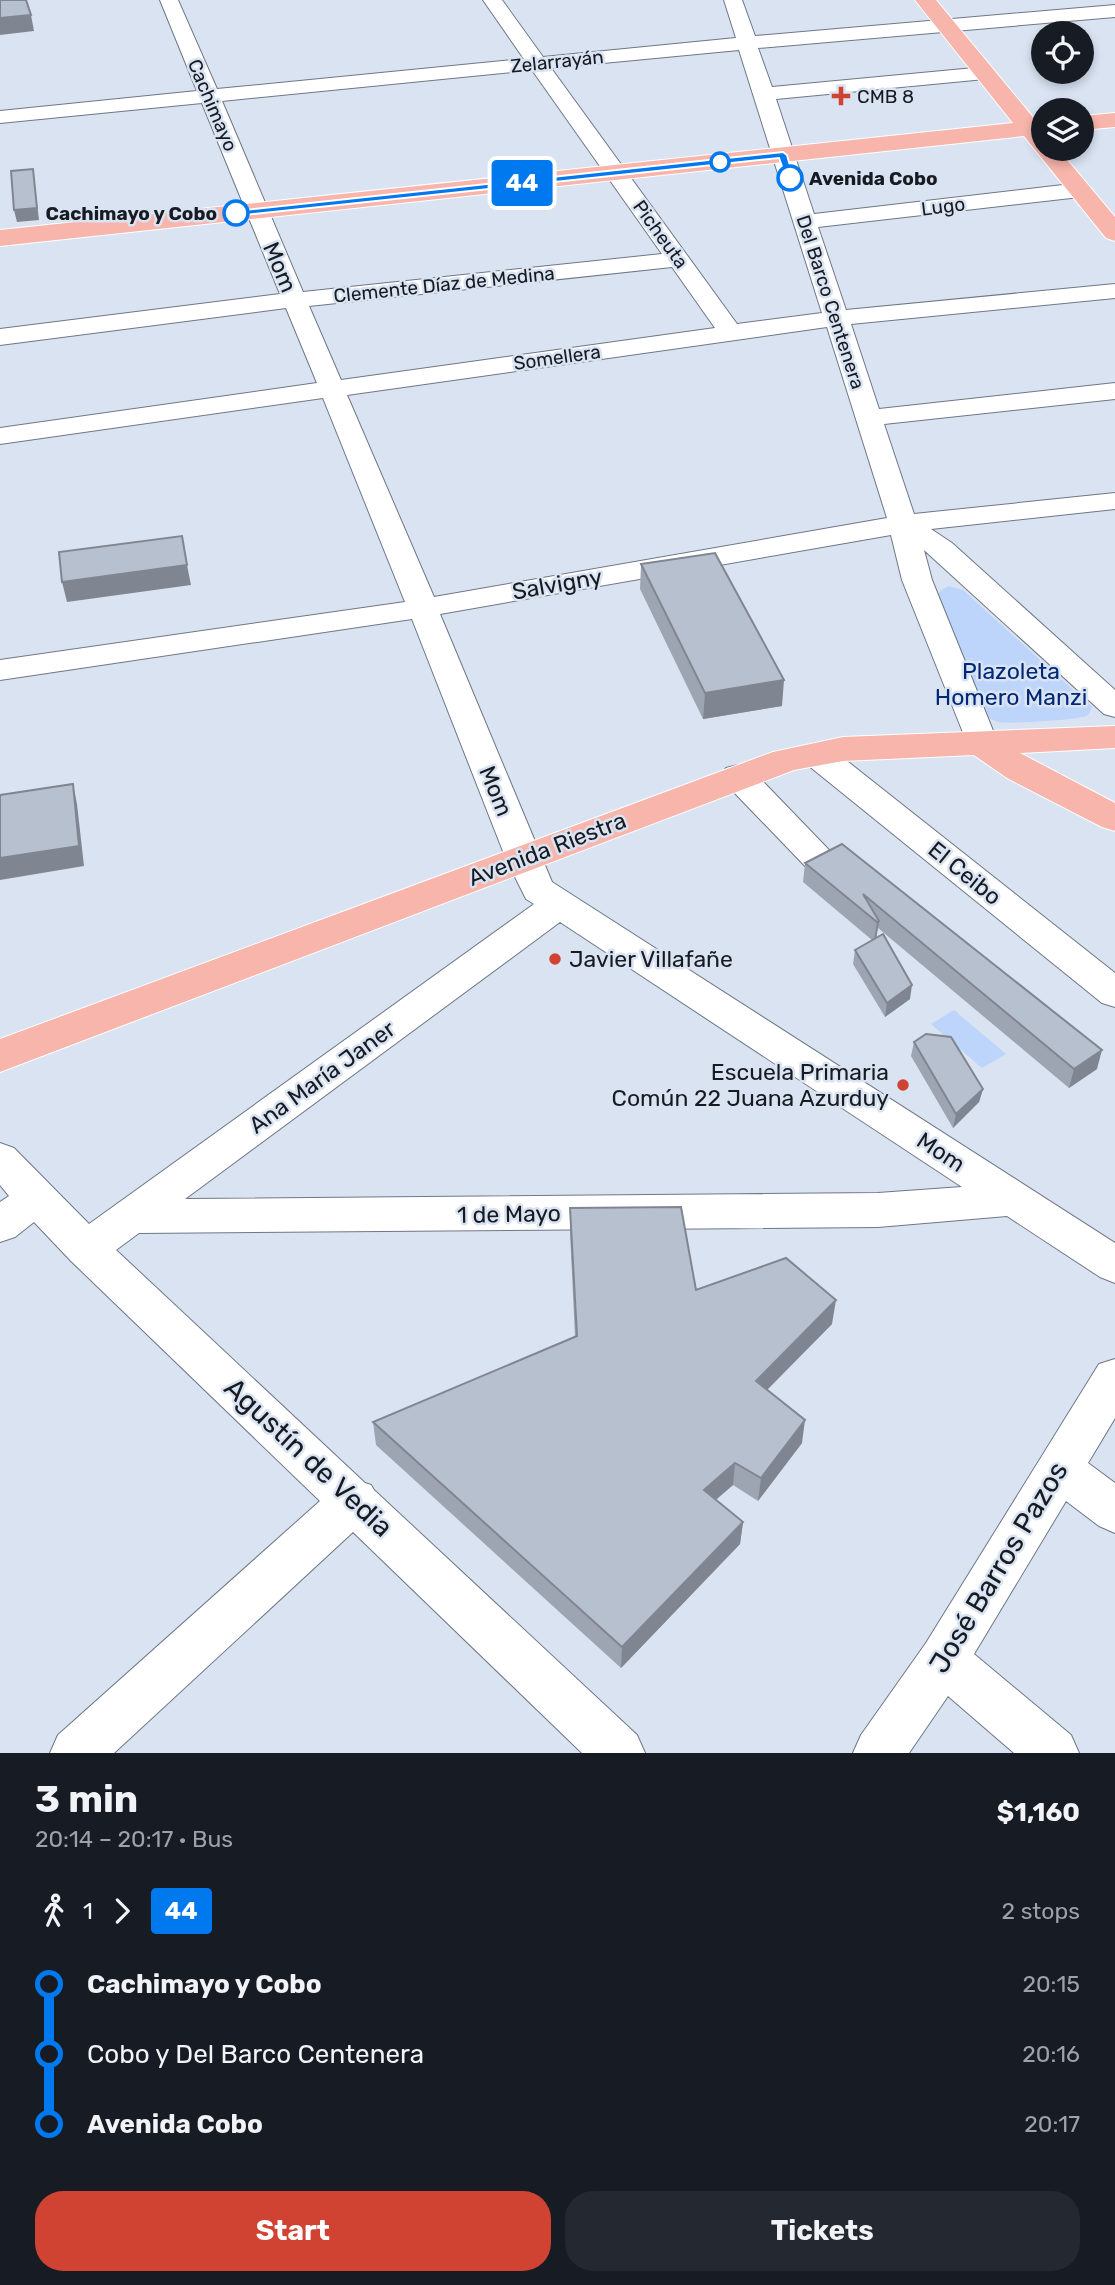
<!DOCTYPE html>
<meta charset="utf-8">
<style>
body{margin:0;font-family:Rubik,sans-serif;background:#242831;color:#f1f3f6;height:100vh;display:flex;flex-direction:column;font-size:26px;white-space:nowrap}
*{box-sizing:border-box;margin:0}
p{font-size:23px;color:#9ea1a6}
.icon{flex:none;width:38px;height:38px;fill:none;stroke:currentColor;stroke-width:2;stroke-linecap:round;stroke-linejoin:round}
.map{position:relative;height:1753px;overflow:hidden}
.sheet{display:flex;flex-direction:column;background:#171b24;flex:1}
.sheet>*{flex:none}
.badge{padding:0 14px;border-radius:5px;font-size:24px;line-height:46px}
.buttons{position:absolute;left:1031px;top:21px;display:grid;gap:14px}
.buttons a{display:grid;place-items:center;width:63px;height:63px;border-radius:50%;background:#171b24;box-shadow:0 4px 10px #0003;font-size:35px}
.map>.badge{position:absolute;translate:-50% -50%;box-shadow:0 0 0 4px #fff}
.legs{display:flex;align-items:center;gap:10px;height:77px;padding:0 35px;font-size:23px}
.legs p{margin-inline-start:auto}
.overview{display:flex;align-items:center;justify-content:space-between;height:119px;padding:0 35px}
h1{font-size:38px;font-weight:700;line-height:52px}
.action{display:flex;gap:14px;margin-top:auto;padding:14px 35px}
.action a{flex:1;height:80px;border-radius:28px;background:#d04333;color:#fff;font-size:28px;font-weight:700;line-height:80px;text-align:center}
.action a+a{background:#242831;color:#f1f3f6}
ul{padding:0 35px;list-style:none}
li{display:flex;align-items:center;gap:24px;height:70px;font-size:26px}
li i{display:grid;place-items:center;width:10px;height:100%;margin:0 9px;background:currentColor}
li i::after{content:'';width:18px;height:18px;margin:-9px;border:5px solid;border-radius:50%;background:#171b24}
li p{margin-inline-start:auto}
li:first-child i{background:linear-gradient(#0000 50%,currentColor 0)}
li:last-child i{background:linear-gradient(currentColor 50%,#0000 0)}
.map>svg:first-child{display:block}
.green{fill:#bdd4fb}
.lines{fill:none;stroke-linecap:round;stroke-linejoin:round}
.minor-casing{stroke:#6f7785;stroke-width:2}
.major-casing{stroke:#fff;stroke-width:2}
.minor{fill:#fff;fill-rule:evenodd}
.major{fill:#f7b5ab;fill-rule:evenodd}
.wall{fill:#9da5b2}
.shaded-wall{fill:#808691}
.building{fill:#b7c0cf;stroke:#808691;stroke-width:2}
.line-1{fill:#0079ef;stroke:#fff;stroke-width:2}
.poi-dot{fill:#d04333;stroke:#d9e3f2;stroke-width:2.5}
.stop-1-dot{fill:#fff;stroke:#0079ef;stroke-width:3.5}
.labels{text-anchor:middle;stroke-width:5;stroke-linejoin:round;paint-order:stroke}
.far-street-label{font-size:19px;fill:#171a20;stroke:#d9e3f2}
.far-poi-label{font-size:19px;fill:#171a20;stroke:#d9e3f2;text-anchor:start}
.far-stop-label{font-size:19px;font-weight:bold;fill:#171a20;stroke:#d9e3f2;text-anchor:start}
.street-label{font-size:23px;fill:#171a20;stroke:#d9e3f2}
.park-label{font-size:23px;fill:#002875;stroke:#d9e3f2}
.poi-label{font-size:23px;fill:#171a20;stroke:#d9e3f2;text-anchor:start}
.near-street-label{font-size:28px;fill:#171a20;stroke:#d9e3f2}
</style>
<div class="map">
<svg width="1115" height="1753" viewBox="0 0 1115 1753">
<rect width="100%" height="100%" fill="#d9e3f2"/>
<path class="green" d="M 949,586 L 963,590 L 1092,707 C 1090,711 1090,714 1086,716 C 1076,720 1009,724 998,722 C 991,720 985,715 979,711 L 938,594 L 941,590 Z
M 954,1010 L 1006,1054 L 982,1068 L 931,1024 Z"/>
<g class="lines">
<defs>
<path id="minor" d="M 160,0 L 178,0 L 217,89 L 524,59 L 483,0 L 502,0 L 543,57 L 736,38 L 724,0 L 742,0 L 755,36 L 1115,5 L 1115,17 L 758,48 L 772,87 L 985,67 L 992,69 L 995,73 L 992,77 L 985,79 L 776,99 L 814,214 L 1080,183 L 1088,185 L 1091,190 L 1088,195 L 1080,197 L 818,227 L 846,310 L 1115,284 L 1115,298 L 851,324 L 879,409 L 1115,383 L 1115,399 L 884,424 L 914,514 L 1115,493 L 1115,509 L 931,529 L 952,543 L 1115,690 L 1115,717 L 1104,714 L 924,550 L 932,580 L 998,743 L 994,750 L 982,754 L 970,750 L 902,580 L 891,535 L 440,614 L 552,882 L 1115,1243 L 1115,1283 L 1100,1277 L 1007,1216 L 878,1227 L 139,1233 L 116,1250 L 365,1483 L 371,1485 L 374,1490 L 637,1735 L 645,1753 L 582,1753 L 353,1532 L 114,1753 L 50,1753 L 58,1735 L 320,1501 L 71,1261 L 34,1222 L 15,1237 L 0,1242 L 0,1202 L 9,1196 L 0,1185 L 0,1143 L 14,1148 L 89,1224 L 534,904 L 526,899 L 506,859 L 412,619 L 0,680 L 0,660 L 405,602 L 323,398 L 0,444 L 0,428 L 317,383 L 286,308 L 0,345 L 0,329 L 280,294 L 202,103 L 0,123 L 0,111 L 197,91 ZM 739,50 L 822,313 L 737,324 L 551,68 ZM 532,70 L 662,254 L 303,292 L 222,101 ZM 672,267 L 715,328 L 341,380 L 309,306 ZM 827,327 L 887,518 L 434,597 L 347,395 ZM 560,922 L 962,1187 L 878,1193 L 185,1199 Z
M 816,743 L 828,746 L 1115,973 L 1115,1007 L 1102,1003 L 804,762 L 800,754 L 804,746 Z
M 738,765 L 750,768 L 829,850 L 834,858 L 829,866 L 817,870 L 805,866 L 726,784 L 721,776 L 726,768 Z
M 1115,1359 L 1115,1418 L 1088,1463 L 1115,1483 L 1115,1533 L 1099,1526 L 1066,1501 L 974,1654 L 1071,1735 L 1079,1753 L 1014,1753 L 948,1696 L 909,1753 L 853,1753 L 861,1735 L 926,1643 L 1099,1364 Z"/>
<path id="major" d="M 915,0 L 936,0 L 1036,121 L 1043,120 L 1043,149 L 1058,149 L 1115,217 L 1115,241 L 1106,238 L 1024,136 L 0,246 L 0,230 L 1013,123 Z
M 1115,113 L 1115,127 L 1082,130 L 1082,116 Z
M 1115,726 L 1115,748 L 1020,753 L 1115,803 L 1115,831 L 1102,827 L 1007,778 L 974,755 L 843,761 L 794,770 L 0,1072 L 0,1039 L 773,752 L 843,737 Z"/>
</defs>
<use href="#minor" class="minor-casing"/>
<use href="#major" class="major-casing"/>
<use href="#minor" class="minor"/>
<use href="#major" class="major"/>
</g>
<path class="wall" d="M 641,564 L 782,706 L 703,719 L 640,589 Z
M 842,844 L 1097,1069 L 1069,1088 L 878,928 L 876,938 L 910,999 L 885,1017 L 853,964 L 855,950 L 872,940 L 803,882 L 805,863 Z
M 914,1042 L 983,1089 L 979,1102 L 953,1128 L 911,1056 Z
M 570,1208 L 696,1290 L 832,1324 L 767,1390 L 802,1443 L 758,1501 L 733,1485 L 716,1500 L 743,1522 L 740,1544 L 621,1668 L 376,1445 L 373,1422 L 575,1337 L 570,1232 Z"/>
<path class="shaded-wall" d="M 31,15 L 34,31 L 0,35 L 0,18 Z
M 33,169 L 39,220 L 17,222 L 14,210 Z
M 187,565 L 191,585 L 67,602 L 62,582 Z
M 784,680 L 782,706 L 703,719 L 705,693 Z
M 73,784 L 77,804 L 84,866 L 0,880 L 0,858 Z
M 879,921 L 876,940 L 874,941 L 877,922 Z
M 912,985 L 910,999 L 885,1017 L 887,1003 Z
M 1102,1050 L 1097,1069 L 1069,1088 L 1074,1069 Z
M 983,1089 L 979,1102 L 953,1128 L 956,1114 Z
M 836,1300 L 832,1324 L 753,1404 L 756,1381 Z
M 805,1420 L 802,1443 L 758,1501 L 761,1478 Z
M 735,1463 L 733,1485 L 701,1512 L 704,1490 Z
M 743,1522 L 740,1544 L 621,1668 L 622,1647 Z"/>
<path class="building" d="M 0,0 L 26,0 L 31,15 L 0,18 Z
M 33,169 L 37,208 L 14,210 L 11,171 Z
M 182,536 L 187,565 L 62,582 L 59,552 Z
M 715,553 L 784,680 L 705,693 L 641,564 Z
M 73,784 L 79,846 L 0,858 L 0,795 Z
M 842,844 L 1102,1050 L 1074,1069 L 863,894 L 879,921 L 877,922 L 805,863 Z
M 883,934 L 912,985 L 887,1003 L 855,950 Z
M 926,1034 L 951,1037 L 983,1089 L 956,1114 L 914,1042 Z
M 681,1207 L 696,1290 L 786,1258 L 836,1300 L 756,1381 L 805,1420 L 761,1478 L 735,1463 L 704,1490 L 743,1522 L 622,1647 L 373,1422 L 577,1336 L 570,1208 Z"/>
<path class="line-1" d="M 783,152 L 787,155 L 794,180 L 786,178 L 779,158 L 236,216 L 231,213 L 236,211 Z"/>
<g class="poi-dot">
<path d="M837.5 85.5h7v7h7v7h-7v7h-7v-7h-7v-7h7z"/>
<circle cx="555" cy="959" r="7"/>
<circle cx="903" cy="1085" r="7"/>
</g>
<g class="stop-1-dot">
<circle cx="720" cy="162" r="9"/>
<circle cx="790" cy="178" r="12"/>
<circle cx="236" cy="213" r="12"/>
</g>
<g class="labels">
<g class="far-street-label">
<text transform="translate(557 61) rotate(-6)" y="7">Zelarrayán</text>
<text transform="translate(213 105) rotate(67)" y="7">Cachimayo</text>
<text transform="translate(943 206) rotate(-7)" y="7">Lugo</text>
<text transform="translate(661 234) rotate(54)" y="7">Picheuta</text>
<text transform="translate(444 284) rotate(-6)" y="7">Clemente Díaz de Medina</text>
<text transform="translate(831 302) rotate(72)" y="7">Del Barco Centenera</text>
<text transform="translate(557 357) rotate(-8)" y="7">Somellera</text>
</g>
<g class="far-poi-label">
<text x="857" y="103">CMB 8</text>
</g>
<g class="far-stop-label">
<text x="809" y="185">Avenida Cobo</text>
<text x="217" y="220" text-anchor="end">Cachimayo y Cobo</text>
</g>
<g class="street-label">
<text transform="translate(280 267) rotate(67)" y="8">Mom</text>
<text transform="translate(557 584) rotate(-10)" y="8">Salvigny</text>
<text transform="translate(496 791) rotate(68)" y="8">Mom</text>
<text transform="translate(547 849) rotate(-21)" y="8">Avenida Riestra</text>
<text transform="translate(965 873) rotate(39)" y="8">El Ceibo</text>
<text transform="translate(322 1077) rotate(-36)" y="8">Ana María Janer</text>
<text transform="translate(941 1152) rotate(33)" y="8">Mom</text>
<text transform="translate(509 1214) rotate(-1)" y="8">1 de Mayo</text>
</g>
<g class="park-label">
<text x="1011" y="679">Plazoleta<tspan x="1011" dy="26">Homero Manzi</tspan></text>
</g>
<g class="poi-label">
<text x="569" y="967">Javier Villafañe</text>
<text x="889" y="1080" text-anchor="end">Escuela Primaria<tspan x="889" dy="26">Común 22 Juana Azurduy</tspan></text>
</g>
<g class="near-street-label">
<text transform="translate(309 1457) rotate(43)" y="10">Agustín de Vedia</text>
<text transform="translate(998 1567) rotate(-59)" y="10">José Barros Pazos</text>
</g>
</g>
</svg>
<div class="buttons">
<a><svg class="icon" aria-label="locate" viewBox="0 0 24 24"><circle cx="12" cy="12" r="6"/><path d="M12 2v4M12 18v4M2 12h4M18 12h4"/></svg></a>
<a><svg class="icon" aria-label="layers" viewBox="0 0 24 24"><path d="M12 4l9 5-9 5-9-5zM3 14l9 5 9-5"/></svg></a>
</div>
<b class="badge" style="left:522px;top:183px;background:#0079ef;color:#fff">44</b>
</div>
<section class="sheet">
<div class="overview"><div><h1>3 min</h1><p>20:14 – 20:17 · Bus</p></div><b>$1,160</b></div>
<div class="legs"><svg class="icon" aria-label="walk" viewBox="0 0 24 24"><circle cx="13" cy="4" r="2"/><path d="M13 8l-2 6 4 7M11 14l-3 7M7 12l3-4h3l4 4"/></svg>1<svg class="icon" aria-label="forward" viewBox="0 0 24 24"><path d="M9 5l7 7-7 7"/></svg><b class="badge" style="background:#0079ef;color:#fff">44</b><p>2 stops</p></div>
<ul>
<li><i style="color:#0079ef"></i><b>Cachimayo y Cobo</b><p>20:15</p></li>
<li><i style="color:#0079ef"></i><span>Cobo y Del Barco Centenera</span><p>20:16</p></li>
<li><i style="color:#0079ef"></i><b>Avenida Cobo</b><p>20:17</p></li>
</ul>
<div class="action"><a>Start</a><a>Tickets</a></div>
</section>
